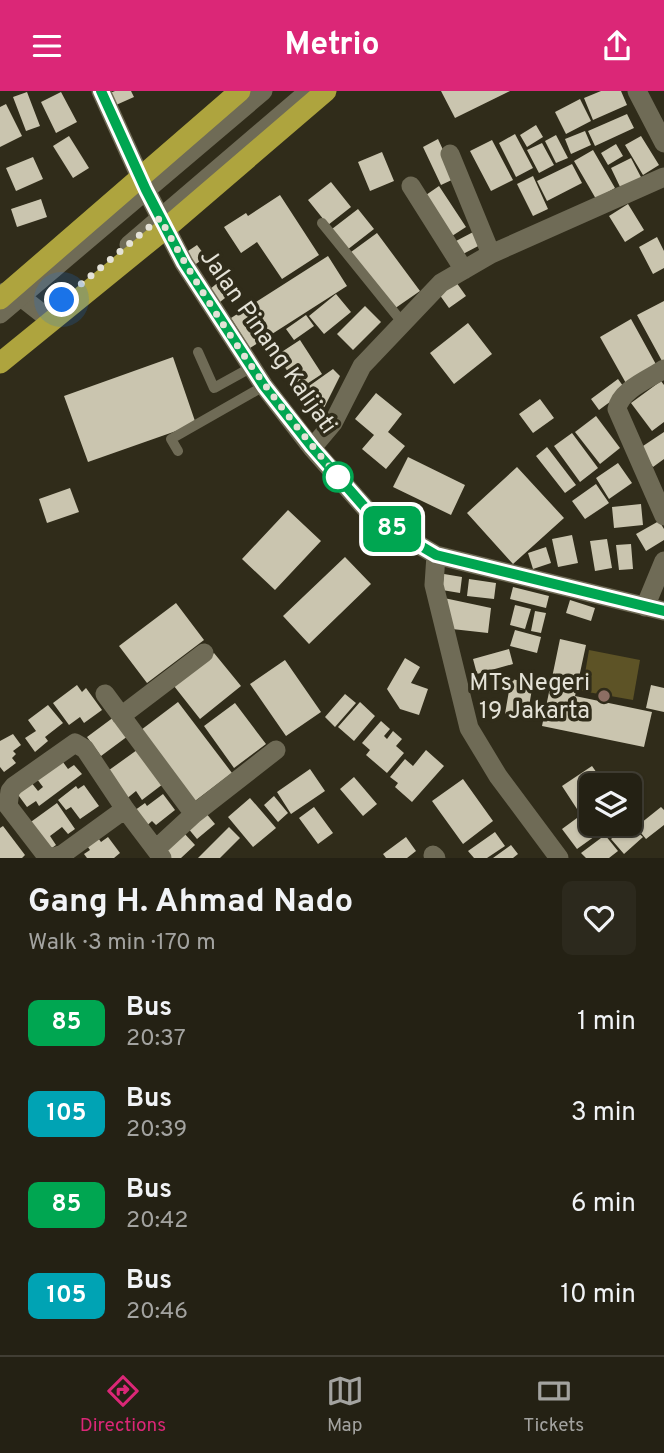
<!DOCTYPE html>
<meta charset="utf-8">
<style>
body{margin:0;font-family:Overpass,sans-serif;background:#2c291d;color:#f1f3f6;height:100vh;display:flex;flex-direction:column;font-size:26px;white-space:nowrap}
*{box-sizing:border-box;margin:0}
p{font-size:23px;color:#a3a3a0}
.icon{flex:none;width:38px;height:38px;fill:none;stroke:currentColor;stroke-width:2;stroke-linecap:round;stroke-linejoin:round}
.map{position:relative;height:767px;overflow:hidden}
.panel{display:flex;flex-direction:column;background:#242114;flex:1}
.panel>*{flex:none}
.badge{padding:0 14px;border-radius:10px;font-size:24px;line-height:46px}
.fabs{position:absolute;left:579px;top:682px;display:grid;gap:14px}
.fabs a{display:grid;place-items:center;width:63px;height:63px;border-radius:10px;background:#242114;box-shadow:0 2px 5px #0004,0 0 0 2px #413e34;font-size:35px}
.you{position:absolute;width:35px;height:35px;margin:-18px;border:5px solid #fff;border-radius:50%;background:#1a73e8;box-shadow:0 0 0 10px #1a73e833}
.map>.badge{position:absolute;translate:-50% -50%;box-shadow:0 0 0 4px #fff}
.round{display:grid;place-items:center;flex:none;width:74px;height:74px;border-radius:10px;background:#2c291d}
.overview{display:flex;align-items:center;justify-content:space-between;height:119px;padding:0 28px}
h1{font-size:33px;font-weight:700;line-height:52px}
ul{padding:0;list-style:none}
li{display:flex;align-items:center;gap:21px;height:91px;padding:0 28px}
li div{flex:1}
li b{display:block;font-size:26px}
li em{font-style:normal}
li .badge{min-width:77px;font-weight:700;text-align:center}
header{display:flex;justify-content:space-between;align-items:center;height:91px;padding:0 28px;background:#db2777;color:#fff;font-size:32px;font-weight:700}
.tabs{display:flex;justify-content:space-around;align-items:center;height:98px;border-top:2px solid #413e34;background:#242114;font-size:19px;color:#a3a3a0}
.tabs a{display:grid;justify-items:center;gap:4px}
.tabs .active{color:#db2777}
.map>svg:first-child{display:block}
.green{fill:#5d5326}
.building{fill:#cac5af}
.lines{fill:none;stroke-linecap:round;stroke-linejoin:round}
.service{stroke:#6f6b56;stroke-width:10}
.minor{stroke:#6f6b56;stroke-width:19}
.tertiary{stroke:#6f6b56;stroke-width:19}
.motorway{stroke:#aea43e;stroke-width:21}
.line-casing{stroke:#fff;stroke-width:16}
.line{stroke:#00a651;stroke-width:10}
.walk{stroke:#e4e2d7;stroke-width:7;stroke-dasharray:0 12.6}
.stop-dot{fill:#fff;stroke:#00a651;stroke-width:3.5}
.education-dot{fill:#8d6e63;stroke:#302c1a;stroke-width:2.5}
.labels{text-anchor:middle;stroke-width:7;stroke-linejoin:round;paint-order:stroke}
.street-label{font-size:24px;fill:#e4e2d7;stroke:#302c1a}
.poi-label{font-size:24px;fill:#e4e2d7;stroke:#302c1a;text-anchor:end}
</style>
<header><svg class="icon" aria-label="menu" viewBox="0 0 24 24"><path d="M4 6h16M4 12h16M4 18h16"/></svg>Metrio<svg class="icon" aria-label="share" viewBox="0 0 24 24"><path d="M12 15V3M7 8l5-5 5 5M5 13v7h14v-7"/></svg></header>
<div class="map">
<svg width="664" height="767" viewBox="0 0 664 767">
<rect width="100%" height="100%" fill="#302c1a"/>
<path class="green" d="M 589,559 L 640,569 L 633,609 L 582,600 Z"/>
<path class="building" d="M 115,0 L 131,0 L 134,6 L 116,14 L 110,2 Z
M 441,0 L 510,0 L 455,27 Z
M 601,0 L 621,0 L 627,14 L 593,29 L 584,7 Z
M 27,1 L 40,35 L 26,40 L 13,6 Z
M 61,1 L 77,31 L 56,42 L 41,11 Z
M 580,8 L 591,30 L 566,43 L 555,21 Z
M 6,13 L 22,45 L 0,56 L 0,16 Z
M 627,23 L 634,37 L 595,55 L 588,40 Z
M 536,34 L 543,46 L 527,56 L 520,44 Z
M 585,40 L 591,54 L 571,63 L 565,48 Z
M 515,43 L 533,77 L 516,86 L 499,52 Z
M 556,44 L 568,67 L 556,72 L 545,50 Z
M 69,45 L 89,77 L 73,87 L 53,55 Z
M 641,45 L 659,74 L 643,84 L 625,54 Z
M 438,48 L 456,87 L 441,94 L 423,56 Z
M 492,49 L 513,89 L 491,100 L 470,60 Z
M 542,52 L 554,74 L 539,82 L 527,59 Z
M 616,53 L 623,65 L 608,74 L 601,62 Z
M 593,59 L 615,97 L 596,108 L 574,70 Z
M 382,61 L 394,90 L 370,100 L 358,71 Z
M 33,66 L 43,88 L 16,100 L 6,77 Z
M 631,67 L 643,90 L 622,100 L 611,77 Z
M 572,73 L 582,92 L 547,110 L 537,90 Z
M 533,85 L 548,118 L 533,125 L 517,93 Z
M 331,91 L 351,116 L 328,134 L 308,109 Z
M 439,95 L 466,136 L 452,145 L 426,104 Z
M 280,104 L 319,164 L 282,188 L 257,151 L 241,162 L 224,136 L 246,122 L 248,125 Z
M 41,108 L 47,126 L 17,136 L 11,118 Z
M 628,113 L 644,139 L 625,151 L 609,125 Z
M 358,118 L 374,138 L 347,159 L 332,138 Z
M 477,139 L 484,152 L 463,163 L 456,150 Z
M 377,142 L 420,200 L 394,218 L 351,161 Z
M 657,146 L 664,160 L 664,177 L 653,183 L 639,156 Z
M 197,154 L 206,166 L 190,177 L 182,164 Z
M 328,165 L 347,195 L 250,257 L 231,227 Z
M 220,190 L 230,203 L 220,211 L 210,198 Z
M 456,191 L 466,205 L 449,217 L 439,203 Z
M 336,203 L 351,221 L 324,243 L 309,225 Z
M 664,210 L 664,269 L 662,270 L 637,224 Z
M 365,215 L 381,231 L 353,259 L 337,243 Z
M 306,224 L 314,235 L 294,249 L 286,238 Z
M 631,228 L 658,277 L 627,294 L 600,246 Z
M 468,232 L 492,263 L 454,293 L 430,262 Z
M 300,249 L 322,283 L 299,298 L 277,264 Z
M 173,266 L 196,333 L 88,371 L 64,305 Z
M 333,278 L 340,285 L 317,331 L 295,305 Z
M 618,288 L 626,299 L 599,319 L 591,308 Z
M 661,290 L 664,294 L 664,331 L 652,340 L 631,312 Z
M 376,302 L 402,323 L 388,341 L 405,355 L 386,378 L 362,358 L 374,344 L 355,328 Z
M 540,308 L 554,327 L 533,342 L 519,323 Z
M 596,325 L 620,357 L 600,373 L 575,341 Z
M 664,341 L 664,368 L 653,376 L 640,357 Z
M 572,342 L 598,377 L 580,391 L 554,355 Z
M 547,356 L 576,394 L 565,402 L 536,365 Z
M 408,366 L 465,394 L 451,424 L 393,396 Z
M 618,372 L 632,392 L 609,408 L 596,387 Z
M 517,376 L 564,427 L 513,473 L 467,422 Z
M 596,393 L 609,412 L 585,428 L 572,410 Z
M 70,397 L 79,421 L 47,432 L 39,408 Z
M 641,413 L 643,434 L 614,437 L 612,416 Z
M 288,419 L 321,450 L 275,499 L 242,468 Z
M 659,430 L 664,438 L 664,449 L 646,460 L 636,443 Z
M 572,444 L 578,472 L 558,476 L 552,448 Z
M 607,448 L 612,477 L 595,480 L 590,450 Z
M 631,453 L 633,478 L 619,479 L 616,454 Z
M 546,456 L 551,472 L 533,478 L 528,462 Z
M 345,466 L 371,493 L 309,553 L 283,525 Z
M 444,483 L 462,486 L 460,502 L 442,499 Z
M 469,488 L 496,492 L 494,508 L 467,505 Z
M 513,496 L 549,505 L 546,517 L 510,508 Z
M 444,507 L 491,517 L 488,542 L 452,538 Z
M 570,509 L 595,517 L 591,530 L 566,522 Z
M 176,512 L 204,549 L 147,592 L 119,555 Z
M 515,514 L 531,518 L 525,538 L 510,534 Z
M 535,520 L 546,522 L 541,542 L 531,540 Z
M 515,539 L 541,546 L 537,562 L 510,555 Z
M 560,548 L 586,554 L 575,605 L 652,621 L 644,656 L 542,635 Z
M 509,558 L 513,573 L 477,583 L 473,568 Z
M 214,562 L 241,595 L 200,628 L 174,595 Z
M 405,567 L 420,576 L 411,592 L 428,598 L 419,624 L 400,618 L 387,598 Z
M 285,569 L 321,621 L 286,645 L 250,593 Z
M 511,588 L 533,592 L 527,627 L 505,623 Z
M 77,594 L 82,601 L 86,597 L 102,619 L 84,632 L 80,626 L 69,634 L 53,612 Z
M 651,594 L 664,597 L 664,621 L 646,617 Z
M 345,603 L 356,612 L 335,636 L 325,626 Z
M 178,611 L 232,682 L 195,710 L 141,639 Z
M 360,611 L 375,625 L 354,650 L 338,636 Z
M 235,612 L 266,653 L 234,677 L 204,635 Z
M 48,614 L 63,632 L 45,646 L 48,650 L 35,661 L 25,647 L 36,640 L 28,629 Z
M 118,623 L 132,642 L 101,665 L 87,646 Z
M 381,630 L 390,638 L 384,645 L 387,648 L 393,640 L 402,648 L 396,655 L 404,662 L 387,682 L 366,664 L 370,659 L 362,652 Z
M 13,643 L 21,654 L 13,660 L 16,663 L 12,667 L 16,672 L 4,681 L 0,676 L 0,650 Z
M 137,659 L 163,693 L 142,709 L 136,700 L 125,709 L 105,682 Z
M 426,659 L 444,675 L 412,711 L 395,696 L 398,692 L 390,686 L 405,668 L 413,675 Z
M 60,667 L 68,678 L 74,674 L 82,683 L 39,715 L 36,710 L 27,716 L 16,701 L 30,690 L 38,700 L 43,696 L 34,684 Z
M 592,675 L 606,695 L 592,695 L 592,708 L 577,718 L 562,695 Z
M 310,678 L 325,700 L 291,723 L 277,701 Z
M 354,686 L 377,713 L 363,725 L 340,698 Z
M 463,688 L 493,730 L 463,753 L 432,710 Z
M 84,694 L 99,715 L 80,728 L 71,716 L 66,719 L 58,709 L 76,695 L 78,698 Z
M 163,703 L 175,719 L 156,734 L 152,730 L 143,738 L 131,722 L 145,712 L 147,715 Z
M 274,705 L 288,722 L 278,731 L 264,714 Z
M 250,707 L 276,737 L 253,756 L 228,726 Z
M 57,712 L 75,738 L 68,743 L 62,736 L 50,745 L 56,754 L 49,759 L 28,733 Z
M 314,716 L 333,742 L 318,753 L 299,727 Z
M 592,716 L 592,733 L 612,733 L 577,758 L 562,738 Z
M 661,716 L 664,719 L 664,734 L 646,748 L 636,736 Z
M 205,721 L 215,733 L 197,748 L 187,736 Z
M 628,733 L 643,746 L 624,763 L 611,748 Z
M 3,735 L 25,764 L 22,767 L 0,767 L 0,737 Z
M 229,736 L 240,747 L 220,767 L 198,767 Z
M 183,741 L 195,754 L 181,767 L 168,767 L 162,761 Z
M 495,741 L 505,755 L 487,767 L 474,767 L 468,760 Z
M 96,744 L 101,751 L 108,746 L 120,762 L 114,767 L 87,767 L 84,763 L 90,759 L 85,752 Z
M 605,744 L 618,760 L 609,767 L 586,767 L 581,762 Z
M 406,746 L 416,760 L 407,767 L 386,767 L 383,763 Z
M 511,754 L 518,763 L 513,767 L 493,767 Z"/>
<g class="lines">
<path class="service" d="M 322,132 L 402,231
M 198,261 L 214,297 L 252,276
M 178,360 L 171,348 L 264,295"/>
<path class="minor" d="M 101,0 L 146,99 L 184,172 L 264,295 L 312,357 L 375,428 L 436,464 L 664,520
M 637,0 L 664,52
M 450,63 L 491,163
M 411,95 L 464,179
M 5,201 L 21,206 L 44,224
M 664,278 C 649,288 620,299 617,318 L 664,425
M 312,357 L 333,332 L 362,275 L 441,192 L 491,163 L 664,86
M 436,464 L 434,494 L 469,637 L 498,685 L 559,767
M 645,516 L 664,470
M 105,603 L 194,723
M 121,625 L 204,562
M 156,758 L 194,723 L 276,659
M 433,764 L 436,767
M 48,767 L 8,715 L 10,700 L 14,695 L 75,652 L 85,658 L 125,718 L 162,767
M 51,767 L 63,763 L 125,718"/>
<path class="tertiary" d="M 129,154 L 309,0
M 0,223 L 263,0"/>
<path class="motorway" d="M 0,208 L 240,0
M 0,272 L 171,133 L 326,0"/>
</g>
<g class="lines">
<defs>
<path id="line" d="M 101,0 L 146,99 L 184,172 L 264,295 L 312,356 L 375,428 L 436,464 L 664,520"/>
</defs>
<use href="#line" class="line-casing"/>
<use href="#line" class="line"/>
<path class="walk" d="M 62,209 L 160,127 C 211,222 273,312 344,392 L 338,386"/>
</g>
<circle class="stop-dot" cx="338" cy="386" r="14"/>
<circle class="education-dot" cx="604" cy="605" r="7"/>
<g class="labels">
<g class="street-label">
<text transform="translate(269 250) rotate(55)" y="8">Jalan Pinang Kalijati</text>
</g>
<g class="poi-label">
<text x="590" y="599">MTs Negeri<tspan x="590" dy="28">19 Jakarta</tspan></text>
</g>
</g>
</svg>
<div class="fabs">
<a><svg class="icon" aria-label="layers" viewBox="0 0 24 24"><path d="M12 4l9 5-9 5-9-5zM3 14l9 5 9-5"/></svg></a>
</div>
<div class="you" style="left:62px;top:209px"></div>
<b class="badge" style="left:392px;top:438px;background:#00a651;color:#fff">85</b>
</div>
<section class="panel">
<div class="overview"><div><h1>Gang H. Ahmad Nado</h1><p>Walk · 3 min · 170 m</p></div><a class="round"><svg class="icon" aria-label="heart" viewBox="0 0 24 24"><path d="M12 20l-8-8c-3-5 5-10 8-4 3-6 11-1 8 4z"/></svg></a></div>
<ul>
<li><span class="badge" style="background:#00a651;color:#fff">85</span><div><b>Bus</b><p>20:37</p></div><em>1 min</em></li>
<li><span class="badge" style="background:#00a3b4;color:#fff">105</span><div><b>Bus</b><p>20:39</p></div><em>3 min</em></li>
<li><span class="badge" style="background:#00a651;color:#fff">85</span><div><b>Bus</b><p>20:42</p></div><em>6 min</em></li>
<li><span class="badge" style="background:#00a3b4;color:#fff">105</span><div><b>Bus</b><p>20:46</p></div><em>10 min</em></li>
</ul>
</section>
<nav class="tabs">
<a class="active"><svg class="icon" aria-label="directions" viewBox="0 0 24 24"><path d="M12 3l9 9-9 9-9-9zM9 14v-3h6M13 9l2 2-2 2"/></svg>Directions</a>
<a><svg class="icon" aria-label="map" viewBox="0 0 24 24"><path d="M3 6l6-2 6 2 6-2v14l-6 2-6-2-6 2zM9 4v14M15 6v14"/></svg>Map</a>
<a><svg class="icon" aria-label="tickets" viewBox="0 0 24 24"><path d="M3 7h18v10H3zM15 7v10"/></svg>Tickets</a>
</nav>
